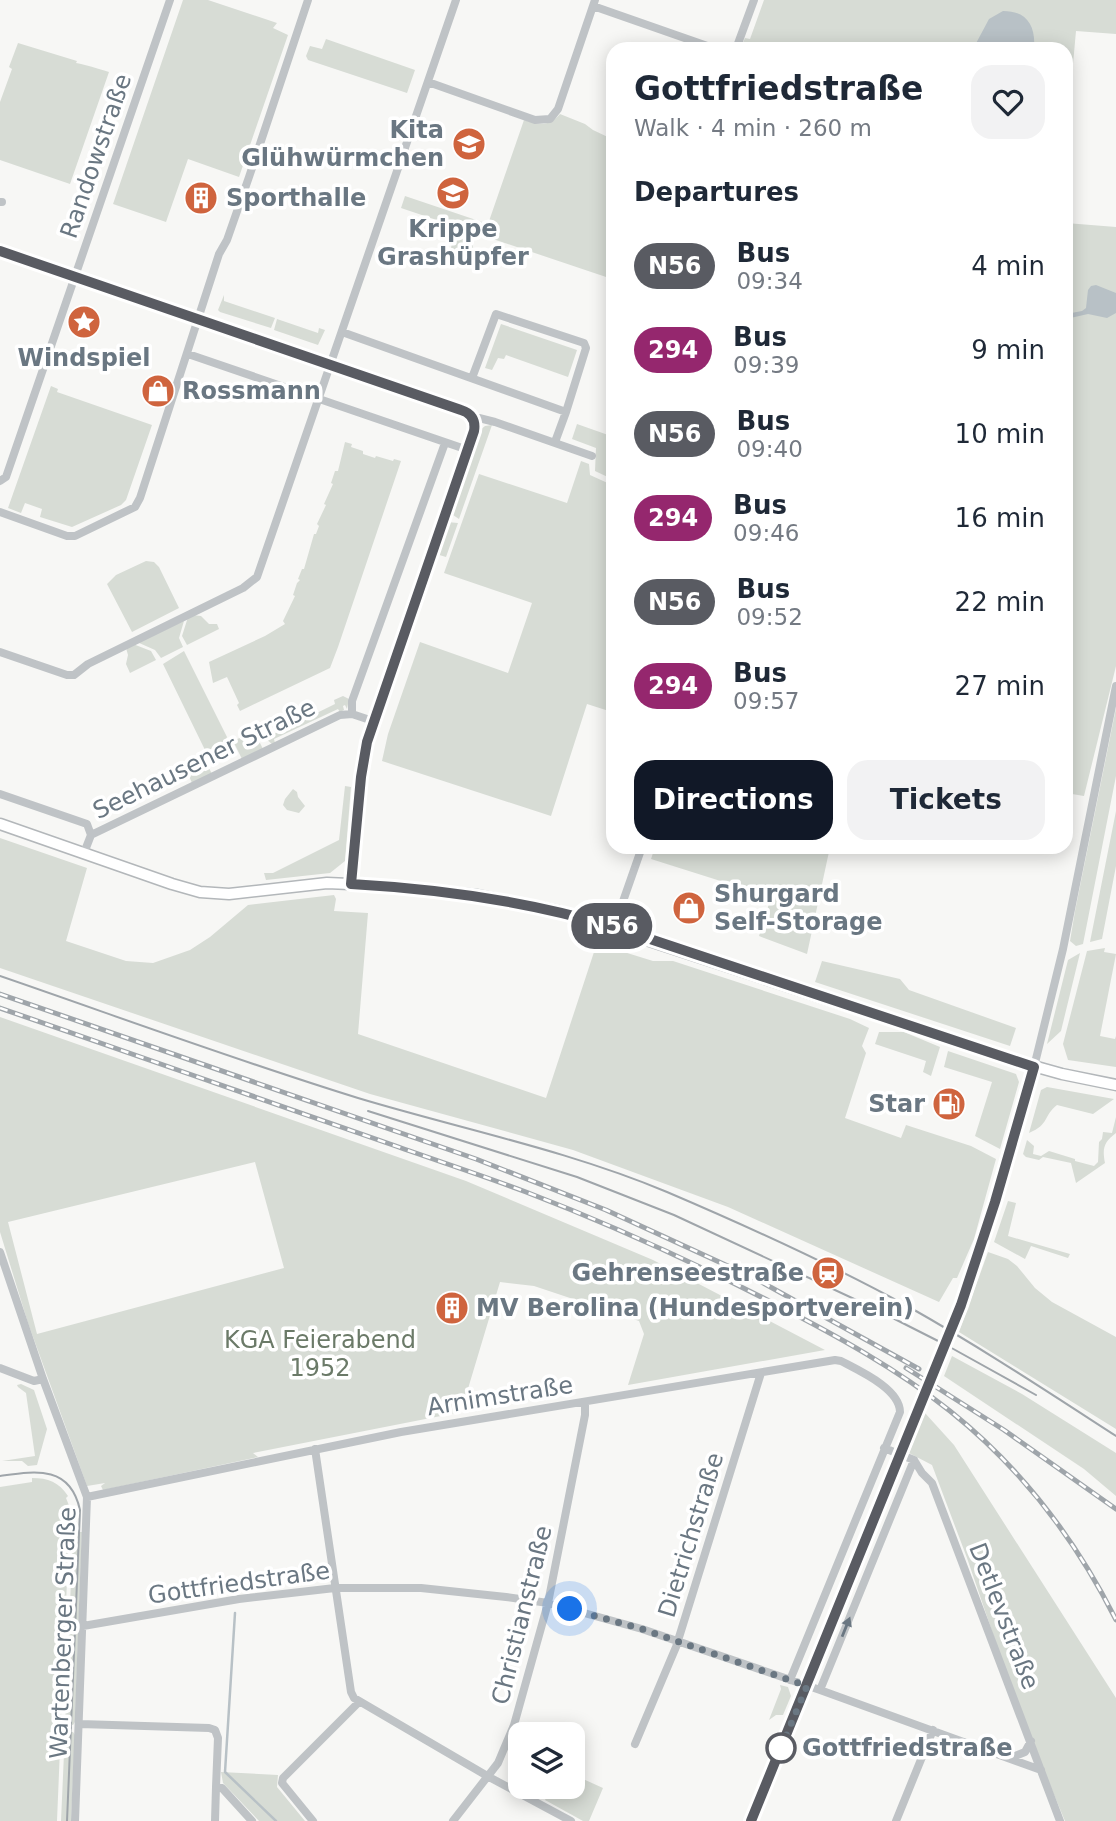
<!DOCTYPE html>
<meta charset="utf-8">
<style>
body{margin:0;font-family:"DejaVu Sans",sans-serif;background:#f2f2f3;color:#1f2937;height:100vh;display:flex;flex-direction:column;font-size:26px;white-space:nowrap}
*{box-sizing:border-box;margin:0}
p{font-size:23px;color:#747a83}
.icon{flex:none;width:38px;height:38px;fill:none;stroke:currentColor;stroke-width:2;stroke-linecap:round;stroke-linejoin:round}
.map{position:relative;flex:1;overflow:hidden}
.sheet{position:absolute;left:606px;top:42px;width:467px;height:812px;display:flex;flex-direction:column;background:#fff;border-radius:21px;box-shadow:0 4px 18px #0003}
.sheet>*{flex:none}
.badge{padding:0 14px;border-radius:23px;font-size:24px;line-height:46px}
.controls{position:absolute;left:508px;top:1722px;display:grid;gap:14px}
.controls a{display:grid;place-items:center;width:77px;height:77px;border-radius:14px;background:#fff;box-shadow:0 4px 18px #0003;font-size:35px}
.you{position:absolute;width:35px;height:35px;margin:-18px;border:5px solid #fff;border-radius:50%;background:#1a73e8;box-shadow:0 0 0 10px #1a73e833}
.map>.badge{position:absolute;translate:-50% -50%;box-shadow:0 0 0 4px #fff}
h2{padding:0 28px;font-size:26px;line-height:63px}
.round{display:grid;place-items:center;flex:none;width:74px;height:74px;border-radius:21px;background:#f2f2f3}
.headline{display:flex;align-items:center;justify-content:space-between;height:119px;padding:0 28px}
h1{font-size:33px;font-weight:800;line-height:52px}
.action{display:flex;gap:14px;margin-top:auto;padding:14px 28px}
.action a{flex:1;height:80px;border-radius:21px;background:#111827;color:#fff;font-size:28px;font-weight:800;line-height:80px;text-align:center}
.action a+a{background:#f2f2f3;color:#1f2937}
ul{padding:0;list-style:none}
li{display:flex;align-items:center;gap:21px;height:84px;padding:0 28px}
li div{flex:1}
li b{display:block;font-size:26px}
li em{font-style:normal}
li .badge{min-width:77px;font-weight:700;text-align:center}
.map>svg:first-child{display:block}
.green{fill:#d7dcd5;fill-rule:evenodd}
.water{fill:#b8c1c6}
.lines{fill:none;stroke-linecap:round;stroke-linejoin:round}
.stream{stroke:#b8c1c6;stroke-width:2.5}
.major-casing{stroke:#b3b7ba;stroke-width:13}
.minor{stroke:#bfc3c6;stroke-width:8}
.major{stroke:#fff;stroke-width:10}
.tram{stroke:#9fa5aa;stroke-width:2}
.rail-casing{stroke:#9fa5aa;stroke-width:5}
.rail{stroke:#fff;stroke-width:2.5;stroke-dasharray:8;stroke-linecap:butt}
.major-bridge-casing{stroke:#b3b7ba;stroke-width:13;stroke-linecap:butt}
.major-bridge{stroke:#fff;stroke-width:10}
.oneway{fill:#6a7782}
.line-casing{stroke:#fff;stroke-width:16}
.line{stroke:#595b62;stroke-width:10}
.walk{stroke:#6a7782;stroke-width:7;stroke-dasharray:0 12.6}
.stop-dot{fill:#fff;stroke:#595b62;stroke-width:3.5}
.labels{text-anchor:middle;stroke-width:7;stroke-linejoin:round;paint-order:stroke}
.poi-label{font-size:24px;font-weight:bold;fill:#6a7782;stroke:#fff;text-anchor:start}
.street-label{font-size:24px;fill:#6a7782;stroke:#fff}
.park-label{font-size:24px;fill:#6b7a68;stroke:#fff}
.stop-label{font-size:24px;font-weight:bold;fill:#6a7782;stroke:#fff;text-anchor:start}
</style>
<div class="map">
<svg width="1116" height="1821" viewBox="0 0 1116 1821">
<rect width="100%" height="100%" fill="#f7f7f5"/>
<path class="green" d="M 183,0 L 208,0 L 277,23 L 273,28 L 288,35 L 239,177 L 188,159 L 166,222 L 113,204 Z
M 764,0 L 1116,0 L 1116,34 L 1076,31 L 1066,141 L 1066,49 L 740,49 L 745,38 L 750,39 Z
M 326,39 L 415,70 L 407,93 L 308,60 L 306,56 L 310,46 L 322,49 Z
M 18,43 L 77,61 L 76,63 C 87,65 96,68 109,72 L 70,184 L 0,160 L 0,102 L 12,69 L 9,67 Z
M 560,114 L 585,124 L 593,130 L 612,139 L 612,279 L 401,208 L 405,196 L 488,224 L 524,120 C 539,125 549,127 560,114 Z
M 1066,223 L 1116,227 L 1116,666 L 1084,796 L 1066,793 Z
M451 249a11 11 0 1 1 22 0a11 11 0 1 1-22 0Z
M 224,295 L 224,301 L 275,318 L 271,328 L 220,312 L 218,310 Z
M 277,319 L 318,333 L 319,328 L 325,330 L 318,345 L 274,330 Z
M 501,324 L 577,350 L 568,377 L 506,355 L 504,359 L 498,358 L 492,370 L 485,368 Z
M 51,386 L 58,389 L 57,392 L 152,425 L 126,500 L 121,505 L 72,527 L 40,517 L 42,509 L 25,503 L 21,513 L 8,508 Z
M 577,424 L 611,436 L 612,433 L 612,479 L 595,471 L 596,448 L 572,439 Z
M 492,425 L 459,519 L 450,513 L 479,431 L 485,426 Z
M 345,442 L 352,444 L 351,447 L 363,451 L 363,454 L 375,458 L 376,456 L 393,461 L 394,459 L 401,461 L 338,647 L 330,668 L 240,711 L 237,705 L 239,703 L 227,677 L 213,683 L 209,662 L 265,636 L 285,624 L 283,621 L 295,596 L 293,595 L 297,583 L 300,580 L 298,579 L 302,569 L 304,569 L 314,534 L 316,534 L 319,526 L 317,524 L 326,505 L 324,504 L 333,484 L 331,483 L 335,471 L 338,471 Z
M 581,461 L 589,464 L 590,475 L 612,485 L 612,712 L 587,704 L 551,816 L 382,761 L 388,734 L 420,642 L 508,673 L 532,603 L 444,573 L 479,474 L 567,503 Z
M 447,522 L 458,523 L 446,557 L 436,554 Z
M 146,561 L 154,562 L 159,567 L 179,608 L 132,632 L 107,584 L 116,575 Z
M 192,615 L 201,616 L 209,624 L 217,624 L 219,629 L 187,645 L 182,636 L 188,617 Z
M 184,621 L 179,638 L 183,647 L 161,658 L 155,650 L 137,642 Z
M 133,644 L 151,651 L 156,660 L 130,673 L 126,664 L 128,655 L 126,648 Z
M 184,651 L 227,737 L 225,742 L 208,751 L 205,750 L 163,664 Z
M 343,696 L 349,699 L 347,709 L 345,705 L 343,706 L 344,710 L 340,712 L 338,709 L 274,739 L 275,743 L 272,744 L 266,739 L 266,734 L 269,731 L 272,735 L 335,704 L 334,700 Z
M 1116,708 L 1116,776 L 1083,944 L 1076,946 L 1070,941 L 1075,911 Z
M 257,730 L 255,733 L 263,749 L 242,759 L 233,741 Z
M 204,758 L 212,774 L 192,783 L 185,767 Z
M 345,786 L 351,787 L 345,861 L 330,873 L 266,880 L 264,873 L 273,873 L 339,840 Z
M 293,789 L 297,792 L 298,797 L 305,806 L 299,813 L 287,810 L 283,805 L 285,799 Z
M 1116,811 L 1116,866 L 1102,939 L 1090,942 Z
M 0,838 L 87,868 L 66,941 L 126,961 L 153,963 L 190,950 L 210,937 L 248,905 L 334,895 L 336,899 L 334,911 L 368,913 L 358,1034 L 546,1098 L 594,952 L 611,948 L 653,961 L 673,961 L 850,1019 L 869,1028 L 862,1046 L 866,1053 L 845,1118 L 901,1138 L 906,1125 L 971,1146 L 996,1159 L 974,1239 L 957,1278 L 953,1278 L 939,1302 L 728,1207 L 573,1150 L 370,1094 L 0,968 Z
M 655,847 L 830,847 L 807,954 L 759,936 L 771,897 L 651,859 Z
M 1105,948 L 1104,952 L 1116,954 L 1100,1036 L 1115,1039 L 1116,1036 L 1116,1067 L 1068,1060 L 1063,1044 L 1087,951 Z
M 1080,953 L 1061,1031 L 1047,1044 L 1068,960 Z
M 822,961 L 900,979 L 909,990 L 1016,1028 L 1010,1046 L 815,982 Z
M 0,1017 L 466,1181 L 653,1260 L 825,1350 L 628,1385 L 644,1334 L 639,1321 L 534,1286 L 500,1282 L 461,1412 L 253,1453 L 258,1457 L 103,1490 L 101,1486 L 105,1483 L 87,1486 L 28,1323 L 0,1232 ZM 255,1162 L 284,1268 L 37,1334 L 8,1222 Z
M 879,1032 L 904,1032 L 940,1047 L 931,1076 L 923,1072 L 926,1061 L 875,1044 Z
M 948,1051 L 1016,1074 L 1019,1082 L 1000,1149 L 975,1136 L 992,1082 L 944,1067 Z
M 1047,1087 L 1114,1099 L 1093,1114 L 1057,1105 C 1043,1116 1050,1124 1029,1133 L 1041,1090 Z
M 1116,1117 L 1116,1133 C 1104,1142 1102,1148 1105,1163 L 1076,1183 L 1071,1163 L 1043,1157 L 1039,1160 L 1026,1157 L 1023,1154 L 1027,1140 L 1034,1146 L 1033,1154 L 1041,1156 L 1049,1151 L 1075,1159 L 1075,1161 L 1094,1166 L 1098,1162 L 1099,1142 L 1102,1139 L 1103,1132 L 1112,1133 Z
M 1008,1201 L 1016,1203 L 1008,1236 L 1070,1254 L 1068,1258 L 1031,1246 L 1025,1259 L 994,1242 Z
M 988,1252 L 1008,1259 L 1017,1266 L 1035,1288 L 1052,1302 L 1116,1337 L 1116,1429 L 959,1332 Z
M 952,1356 L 1022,1394 L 1116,1453 L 1116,1496 L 1084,1469 L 944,1376 Z
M 21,1384 L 34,1390 L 47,1429 L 37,1465 L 28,1466 L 22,1461 L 2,1461 L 35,1456 L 26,1393 L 18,1387 L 17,1385 Z
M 925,1413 L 954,1445 L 1116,1698 L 1116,1821 L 1065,1821 L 1020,1713 L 967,1558 L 932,1465 L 909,1453 Z
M 32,1478 C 48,1478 59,1482 68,1496 L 66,1498 L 70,1508 L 57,1821 L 0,1821 L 0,1487 L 32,1482 Z
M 73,1532 L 82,1532 L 75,1722 L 73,1725 L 65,1724 Z
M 780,1685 L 788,1687 L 791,1696 L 783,1715 L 776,1715 L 769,1720 L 781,1689 Z
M 65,1731 L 73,1732 L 75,1735 L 71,1821 L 61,1821 Z
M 221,1772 L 278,1775 L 277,1787 L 305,1821 L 259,1821 L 223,1783 Z
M 572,1774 L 603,1788 L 589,1821 L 583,1821 L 545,1800 L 552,1787 L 572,1787 Z"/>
<path class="water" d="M 1003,11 C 1027,11 1036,26 1034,49 L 973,49 L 989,19 Z
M 1096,285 L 1116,293 L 1116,313 L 1107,318 L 1088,314 L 1066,319 L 1066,314 L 1082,311 L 1086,308 L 1088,290 L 1091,286 Z"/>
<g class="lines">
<path class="stream" d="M 235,1613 L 225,1772 L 276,1821"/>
<defs>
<path id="major" d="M 0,824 L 172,884 L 200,892 L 229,894 L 327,883 L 372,885 L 476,895 L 558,911 L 1019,1062 L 1062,1074 L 1116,1085
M 953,1327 L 995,1202 L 1034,1067
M 751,1821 L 899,1458"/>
</defs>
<use href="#major" class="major-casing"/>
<path class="minor" d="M 593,6 L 716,49
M 736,49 L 754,0
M 428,82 L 535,120 L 550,119 L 558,109 L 595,0
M 0,202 L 2,202
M 0,251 L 461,409 L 469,413 L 474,421
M 342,332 L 566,412 L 555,442
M 188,354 L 468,450
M 472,378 L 496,314 L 584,343 L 586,348 L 566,412
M 474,421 L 479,418 L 495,422 L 592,456
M 0,481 L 6,477 L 170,0
M 0,512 L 67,536 L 75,536 L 135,507 L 140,498 L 219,254 L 227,240 L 249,177 L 308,0
M 0,652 L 67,675 L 74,675 L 88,664 L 243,588 L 257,577 L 456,0
M 352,714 L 352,701 L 445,443
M 0,794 L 87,824 L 91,835
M 84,853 L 91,835 L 340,715 L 352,714 L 373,721
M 351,884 L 361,777 L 367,742 L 468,450 L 474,431 L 474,421
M 614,927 L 642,847
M 1034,1067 L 1063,949 L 1116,686
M 0,1252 L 43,1379 L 87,1497 L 75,1821
M 0,1368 L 34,1381 L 43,1379
M 884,1448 L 914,1460 L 922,1473 L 932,1483 L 1060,1821
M 315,1449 L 351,1692 L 354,1698 L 489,1777 L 571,1821
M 87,1497 L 401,1432 L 835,1360 L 841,1361 C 860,1371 900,1389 900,1412 L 790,1680
M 83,1626 L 239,1599 L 335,1588 L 421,1588 L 506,1597 L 548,1603 L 642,1629 L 820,1690 L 1041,1770
M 820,1690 L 914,1460
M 80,1724 L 209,1728 L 215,1730 L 218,1738 L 216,1787 L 222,1788 L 252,1821
M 635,1744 L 676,1647 L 761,1373
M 1010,1758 L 1025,1752 L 1031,1741
M 215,1821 L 216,1787
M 313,1821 L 282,1783 L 283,1778 L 359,1702
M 453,1821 L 498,1763 L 514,1725 L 548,1603 L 585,1415 L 585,1402
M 896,1821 L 933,1730"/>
<use href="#major" class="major"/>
<path class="tram" d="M 0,976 C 119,1017 238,1061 358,1098 C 461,1129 567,1150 667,1192 C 749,1227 831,1264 909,1307 C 980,1347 1048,1392 1116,1436
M 368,1111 L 577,1177 L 674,1215 L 865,1304 L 948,1346 L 1036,1395
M 0,1476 C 36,1471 70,1465 80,1510 L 67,1821"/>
<defs>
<path id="rail" d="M 0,994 L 476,1159 L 606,1210 L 754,1278 L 919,1369
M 0,1008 C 130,1053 260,1099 390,1144 C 435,1160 481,1175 526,1192 C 612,1225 695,1263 777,1305 C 837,1336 897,1369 950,1411 C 1020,1467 1076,1540 1116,1620
M 906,1368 L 1004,1430 L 1116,1509"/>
</defs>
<use href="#rail" class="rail-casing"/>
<use href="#rail" class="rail"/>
<defs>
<path id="major-bridge" d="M 899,1458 L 953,1327"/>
</defs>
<use href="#major-bridge" class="major-bridge-casing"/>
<use href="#major-bridge" class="major-bridge"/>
</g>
<defs><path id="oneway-solid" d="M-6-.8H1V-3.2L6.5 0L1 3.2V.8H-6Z" transform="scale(1.75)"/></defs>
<use class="oneway" href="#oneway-solid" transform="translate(846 1627) rotate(-68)"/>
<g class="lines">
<defs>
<path id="line" d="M 0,251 L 461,410 C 471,413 476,420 474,431 L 367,742 L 361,777 L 351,884 C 441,889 528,901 614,927 L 1034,1067 L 995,1202 L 961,1305 L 751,1821"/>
</defs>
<use href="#line" class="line-casing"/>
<use href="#line" class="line"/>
<path class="walk" d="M 570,1609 L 642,1629 L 807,1686 L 781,1748"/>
</g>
<defs>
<symbol id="school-disc" viewBox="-11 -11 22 22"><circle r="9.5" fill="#cf643e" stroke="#fff"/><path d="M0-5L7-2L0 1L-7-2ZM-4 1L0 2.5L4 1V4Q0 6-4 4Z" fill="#fff"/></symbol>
<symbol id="building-disc" viewBox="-11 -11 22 22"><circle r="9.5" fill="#cf643e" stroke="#fff"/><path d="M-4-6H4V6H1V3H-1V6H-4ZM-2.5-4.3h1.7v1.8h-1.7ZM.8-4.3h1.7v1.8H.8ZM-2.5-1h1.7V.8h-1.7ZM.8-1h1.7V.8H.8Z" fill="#fff"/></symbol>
<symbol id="sight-disc" viewBox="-11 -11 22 22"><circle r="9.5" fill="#cf643e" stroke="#fff"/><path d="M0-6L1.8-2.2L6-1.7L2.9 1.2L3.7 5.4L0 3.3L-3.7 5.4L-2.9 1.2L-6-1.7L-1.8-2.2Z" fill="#fff"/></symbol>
<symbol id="shop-disc" viewBox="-11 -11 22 22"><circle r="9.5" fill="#cf643e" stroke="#fff"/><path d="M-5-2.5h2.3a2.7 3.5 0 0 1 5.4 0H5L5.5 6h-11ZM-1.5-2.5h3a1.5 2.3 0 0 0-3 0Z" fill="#fff"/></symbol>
<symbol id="fuel-disc" viewBox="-11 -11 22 22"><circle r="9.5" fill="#cf643e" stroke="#fff"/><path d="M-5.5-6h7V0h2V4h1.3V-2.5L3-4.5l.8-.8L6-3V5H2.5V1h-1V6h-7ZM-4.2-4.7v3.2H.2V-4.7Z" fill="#fff"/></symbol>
<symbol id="station-disc" viewBox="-11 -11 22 22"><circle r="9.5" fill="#cf643e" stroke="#fff"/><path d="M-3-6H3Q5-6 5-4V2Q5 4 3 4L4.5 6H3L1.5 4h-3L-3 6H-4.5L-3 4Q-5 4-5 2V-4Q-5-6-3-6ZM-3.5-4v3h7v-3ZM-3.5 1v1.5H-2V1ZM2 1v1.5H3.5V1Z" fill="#fff"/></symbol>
</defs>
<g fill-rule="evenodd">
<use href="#school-disc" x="450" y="125" width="38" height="38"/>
<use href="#school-disc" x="434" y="174" width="38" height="38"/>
<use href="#building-disc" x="182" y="179" width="38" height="38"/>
<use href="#sight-disc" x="65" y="303" width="38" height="38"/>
<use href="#shop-disc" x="139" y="372" width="38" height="38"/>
<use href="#shop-disc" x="670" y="889" width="38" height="38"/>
<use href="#fuel-disc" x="930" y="1085" width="38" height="38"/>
<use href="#station-disc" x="809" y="1254" width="38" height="38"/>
<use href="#building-disc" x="433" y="1289" width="38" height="38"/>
</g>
<circle class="stop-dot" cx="781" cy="1748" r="14"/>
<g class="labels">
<g class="poi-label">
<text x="444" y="138" text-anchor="end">Kita<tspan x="444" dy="28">Glühwürmchen</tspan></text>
<text x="226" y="206">Sporthalle</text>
<text x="453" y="237" text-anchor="middle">Krippe<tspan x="453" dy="28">Grashüpfer</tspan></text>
<text x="84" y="366" text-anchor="middle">Windspiel</text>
<text x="182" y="399">Rossmann</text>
<text x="714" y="902">Shurgard<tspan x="714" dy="28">Self-Storage</tspan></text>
<text x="925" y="1112" text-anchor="end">Star</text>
<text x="804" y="1281" text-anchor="end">Gehrenseestraße</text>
<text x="476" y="1316">MV Berolina (Hundesportverein)</text>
</g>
<g class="street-label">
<text transform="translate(96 156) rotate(-71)" y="8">Randowstraße</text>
<text transform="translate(204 759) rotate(-26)" y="8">Seehausener Straße</text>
<text transform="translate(500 1396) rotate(-9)" y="8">Arnimstraße</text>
<text transform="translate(691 1535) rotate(-73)" y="8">Dietrichstraße</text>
<text transform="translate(239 1583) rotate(-8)" y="8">Gottfriedstraße</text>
<text transform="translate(522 1615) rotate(-76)" y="8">Christianstraße</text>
<text transform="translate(1004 1616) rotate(69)" y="8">Detlevstraße</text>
<text transform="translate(63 1633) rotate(-88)" y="8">Wartenberger Straße</text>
</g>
<g class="park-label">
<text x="320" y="1348">KGA Feierabend<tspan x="320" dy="28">1952</tspan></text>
</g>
<g class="stop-label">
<text x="802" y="1756">Gottfriedstraße</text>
</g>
</g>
</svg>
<div class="controls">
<a><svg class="icon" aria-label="layers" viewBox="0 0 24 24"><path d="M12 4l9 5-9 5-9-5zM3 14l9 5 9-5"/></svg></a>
</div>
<div class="you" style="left:570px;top:1609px"></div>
<b class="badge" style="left:612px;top:926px;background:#595b62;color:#fff">N56</b>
<section class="sheet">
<div class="headline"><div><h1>Gottfriedstraße</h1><p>Walk · 4 min · 260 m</p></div><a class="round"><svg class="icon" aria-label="heart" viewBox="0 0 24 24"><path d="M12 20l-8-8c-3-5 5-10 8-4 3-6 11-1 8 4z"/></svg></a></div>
<h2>Departures</h2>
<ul>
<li><span class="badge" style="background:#595b62;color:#fff">N56</span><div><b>Bus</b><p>09:34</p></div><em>4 min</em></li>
<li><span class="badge" style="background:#95276e;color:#fff">294</span><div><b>Bus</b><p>09:39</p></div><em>9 min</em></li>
<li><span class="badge" style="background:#595b62;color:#fff">N56</span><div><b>Bus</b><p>09:40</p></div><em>10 min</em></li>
<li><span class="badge" style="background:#95276e;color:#fff">294</span><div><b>Bus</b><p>09:46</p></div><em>16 min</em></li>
<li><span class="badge" style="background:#595b62;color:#fff">N56</span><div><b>Bus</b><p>09:52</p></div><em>22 min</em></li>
<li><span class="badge" style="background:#95276e;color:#fff">294</span><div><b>Bus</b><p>09:57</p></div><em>27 min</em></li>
</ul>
<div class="action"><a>Directions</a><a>Tickets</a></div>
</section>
</div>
